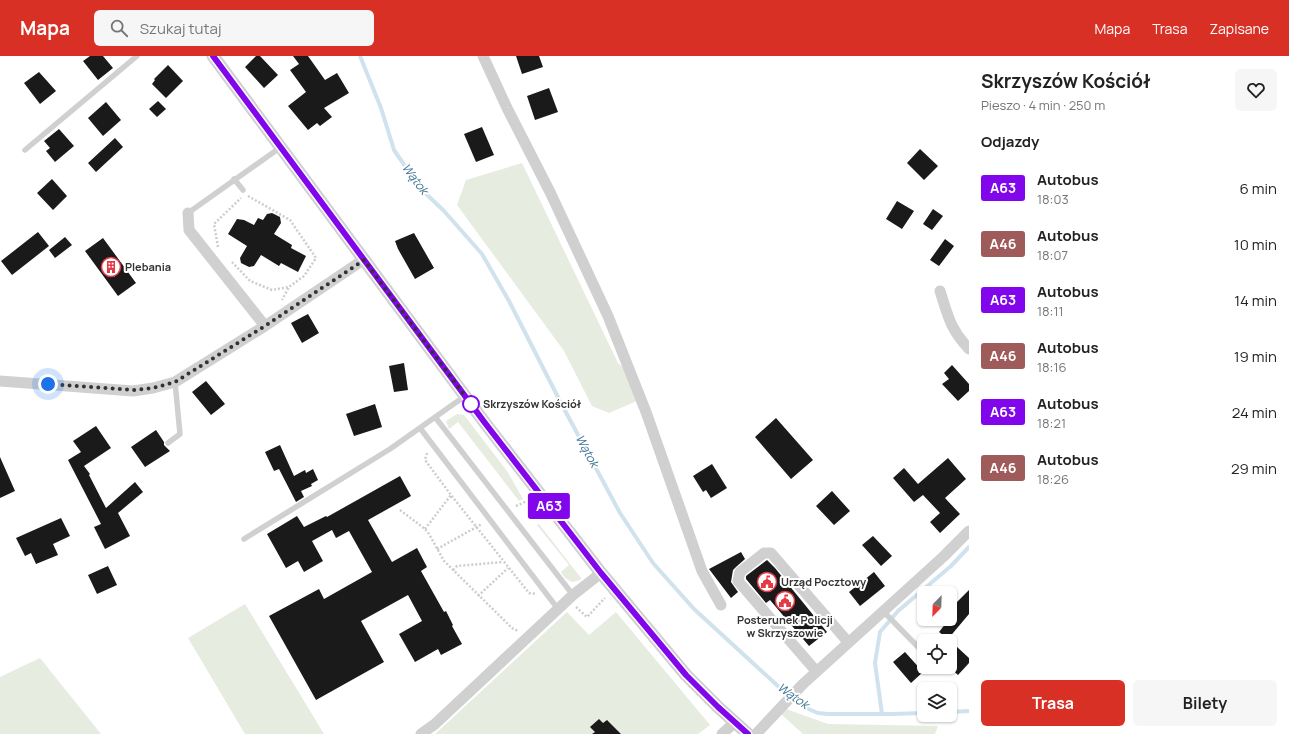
<!DOCTYPE html>
<html lang="pl">
<meta charset="utf-8">
<style>
body{margin:0;font-family:Manrope,sans-serif;background:#f6f6f6;color:#222;height:100vh;display:flex;flex-direction:column;font-size:15px;white-space:nowrap}
*{box-sizing:border-box;margin:0}
p{font-size:13px;color:#767676}
.icon{flex:none;width:22px;height:22px;fill:none;stroke:currentColor;stroke-width:2;stroke-linecap:round;stroke-linejoin:round}
.map{position:relative;flex:1;overflow:hidden}
.drawer{display:flex;flex-direction:column;background:#fff;width:320px}
.drawer>*{flex:none}
.badge{padding:0 8px;border-radius:3px;font-size:14px;line-height:26px}
.needle{width:26px;rotate:203deg}
.buttons{position:absolute;left:917px;top:530px;display:grid;gap:8px}
.buttons a{display:grid;place-items:center;width:40px;height:40px;border-radius:6px;background:#fff;box-shadow:0 1px 3px #0004;font-size:20px}
.you{position:absolute;width:20px;height:20px;margin:-10px;border:3px solid #fff;border-radius:50%;background:#1a73e8;box-shadow:0 0 0 6px #1a73e833}
.map>.badge{position:absolute;translate:-50% -50%;box-shadow:0 0 0 2px #fff}
h2{padding:0 12px;font-size:15px;line-height:36px}
.round{display:grid;place-items:center;flex:none;width:42px;height:42px;border-radius:6px;background:#f6f6f6}
.headline{display:flex;align-items:center;justify-content:space-between;height:68px;padding:0 12px}
h1{font-size:19px;font-weight:700;line-height:30px}
.button{display:flex;gap:8px;margin-top:auto;padding:8px 12px}
.button a{flex:1;height:46px;border-radius:6px;background:#d93025;color:#fff;font-size:16px;font-weight:700;line-height:46px;text-align:center}
.button a+a{background:#f6f6f6;color:#222}
ul{padding:0;list-style:none}
li{display:flex;align-items:center;gap:12px;height:56px;padding:0 12px}
li div{flex:1}
li b{display:block;font-size:15px}
li em{font-style:normal}
li .badge{min-width:44px;font-weight:700;text-align:center}
header{display:flex;align-items:center;gap:24px;box-sizing:border-box;height:56px;padding:0 20px;background:#d93025;color:#fff}
header strong{font-size:19px}
nav{display:flex;gap:22px;margin-inline-start:auto;font-size:14px}
.search{width:280px;height:36px;background:#f6f6f6;display:flex;align-items:center;gap:10px;box-sizing:border-box;padding:0 14px;border-radius:6px;color:#767676;font-size:15px}
main{display:flex;flex:1;min-height:0}
.map>svg:first-child{display:block}
.green{fill:#e6ecdf}
.lines{fill:none;stroke-linecap:round;stroke-linejoin:round}
.stream{stroke:#cfe2ee;stroke-width:4}
.building{fill:#1a1a1a}
.path{stroke:#cdcdcd;stroke-width:2.5;stroke-dasharray:2 2;stroke-linecap:butt}
.service{stroke:#d0d0d0;stroke-width:5.5}
.minor{stroke:#d0d0d0;stroke-width:11}
.tertiary{stroke:#d0d0d0;stroke-width:13}
.line-casing{stroke:#fff;stroke-width:9}
.line{stroke:#8206eb;stroke-width:6}
.walk{stroke:#333;stroke-width:4;stroke-dasharray:0 7.2}
.stop-dot{fill:#fff;stroke:#8206eb;stroke-width:2}
.labels{text-anchor:middle;stroke-width:4;stroke-linejoin:round;paint-order:stroke}
.poi-label{font-size:11px;font-weight:bold;fill:#333;stroke:#fff;text-anchor:start}
.stop-label{font-size:11px;font-weight:bold;fill:#333;stroke:#fff;text-anchor:start}
.water-label{font-size:12px;font-style:italic;fill:#3f7597;stroke:#fff}
</style>
<header>
<strong>Mapa</strong>
<div class="search"><svg class="icon" aria-label="search" viewBox="0 0 24 24"><circle cx="10" cy="10" r="6"/><path d="M15 15l6 6"/></svg>Szukaj tutaj</div>
<nav><a>Mapa</a><a>Trasa</a><a>Zapisane</a></nav>
</header>
<main>
<div class="map">
<svg width="969" height="678" viewBox="0 0 969 678">
<rect width="100%" height="100%" fill="#fff"/>
<path class="green" d="M 522,107 L 618,307 L 639,325 L 646,341 L 609,357 L 592,350 L 564,295 L 457,149 L 466,124 Z
M 457,358 L 464,359 L 507,415 L 523,443 L 519,445 L 458,366 L 449,373 L 446,365 Z
M 539,468 L 581,522 L 580,524 L 572,526 L 565,522 L 561,516 L 569,509 L 537,469 Z
M 245,548 L 324,678 L 245,678 L 188,582 Z
M 567,556 L 589,579 L 616,556 L 710,669 L 698,678 L 435,678 Z
M 40,602 L 101,678 L 0,678 L 0,621 Z
M 786,653 L 828,668 L 938,670 L 935,678 L 803,678 L 781,658 Z"/>
<g class="lines">
<path class="stream" d="M 360,0 L 381,52 L 394,94 L 420,132 L 444,155 L 482,198 L 509,245 L 562,349 L 620,457 L 653,507 L 694,553 L 779,631 L 806,652 L 818,657 L 828,658 L 892,658 L 924,657
M 950,656 L 969,655
M 882,658 L 875,607 L 880,576 L 898,555 L 951,510 L 969,491"/>
</g>
<path class="building" d="M 90,0 L 103,0 L 113,12 L 98,24 L 83,5 Z
M 256,0 L 260,0 L 278,19 L 264,32 L 245,11 Z
M 293,0 L 308,0 L 325,24 L 337,17 L 349,37 L 324,52 L 332,61 L 320,70 L 317,67 L 308,74 L 288,50 L 306,36 L 290,14 L 299,8 Z
M 516,0 L 539,0 L 543,11 L 522,18 Z
M 168,9 L 183,25 L 166,42 L 152,28 L 155,24 L 154,23 Z
M 39,16 L 56,35 L 40,48 L 24,27 Z
M 549,32 L 558,56 L 535,64 L 527,40 Z
M 158,45 L 166,53 L 157,61 L 149,53 Z
M 106,46 L 121,64 L 103,80 L 88,62 Z
M 482,71 L 494,99 L 476,106 L 464,78 Z
M 59,73 L 74,90 L 55,106 L 46,95 L 50,92 L 44,85 Z
M 115,82 L 123,91 L 96,116 L 88,107 Z
M 920,93 L 938,110 L 924,124 L 907,107 Z
M 52,123 L 67,140 L 53,154 L 37,137 Z
M 897,145 L 914,155 L 902,173 L 886,163 Z
M 933,153 L 943,160 L 932,174 L 923,168 Z
M 272,157 L 280,161 L 281,167 L 274,178 L 292,189 L 291,192 L 306,200 L 298,216 L 281,207 L 279,210 L 261,199 L 254,210 L 249,211 L 241,207 L 240,202 L 247,190 L 228,178 L 237,163 L 244,164 L 254,169 L 258,162 L 263,164 L 267,158 Z
M 38,176 L 49,190 L 12,219 L 1,205 Z
M 414,177 L 434,212 L 415,223 L 398,193 L 395,185 Z
M 65,181 L 72,189 L 55,202 L 49,194 Z
M 103,182 L 136,227 L 118,240 L 85,195 Z
M 945,183 L 954,190 L 939,210 L 930,204 Z
M 308,258 L 319,277 L 302,287 L 291,267 Z
M 404,307 L 408,334 L 394,336 L 389,310 Z
M 952,309 L 969,328 L 969,335 L 958,345 L 942,328 L 949,323 L 944,317 Z
M 206,325 L 225,348 L 211,359 L 192,336 Z
M 375,348 L 382,371 L 354,380 L 346,358 Z
M 776,362 L 813,404 L 791,423 L 755,381 Z
M 96,370 L 111,392 L 84,410 L 90,418 L 89,419 L 106,452 L 135,426 L 143,436 L 118,457 L 130,480 L 105,493 L 94,471 L 101,468 L 68,404 L 81,396 L 73,385 Z
M 156,374 L 164,386 L 164,389 L 170,395 L 145,411 L 131,391 Z
M 280,389 L 294,420 L 305,414 L 306,417 L 313,413 L 318,424 L 311,428 L 312,430 L 301,435 L 304,441 L 296,446 L 279,413 L 274,415 L 265,396 Z
M 0,401 L 15,435 L 0,442 Z
M 948,402 L 966,423 L 945,442 L 960,458 L 940,477 L 930,466 L 940,457 L 923,439 L 914,446 L 893,422 L 904,412 L 918,428 Z
M 712,408 L 727,432 L 711,442 L 706,434 L 703,436 L 693,420 Z
M 400,420 L 411,440 L 368,464 L 392,506 L 417,492 L 427,511 L 421,515 L 444,556 L 446,555 L 453,569 L 452,570 L 462,588 L 441,599 L 438,593 L 415,606 L 399,578 L 422,565 L 408,539 L 361,565 L 384,606 L 316,644 L 269,560 L 319,533 L 324,543 L 372,516 L 349,475 L 336,482 L 332,474 L 312,485 L 323,505 L 304,516 L 298,505 L 286,512 L 267,478 L 297,460 L 304,471 L 326,460 L 327,461 Z
M 832,435 L 850,455 L 834,469 L 816,450 Z
M 61,462 L 70,480 L 53,488 L 58,499 L 36,508 L 31,497 L 25,500 L 16,482 Z
M 873,480 L 892,500 L 881,510 L 862,489 Z
M 741,496 L 745,503 L 736,511 L 733,514 L 731,526 L 738,536 L 731,542 L 709,513 Z
M 767,504 L 775,512 L 827,576 L 809,590 L 770,544 L 766,547 L 746,523 L 746,520 Z
M 108,510 L 117,529 L 97,538 L 88,519 Z
M 874,516 L 885,530 L 860,550 L 849,536 Z
M 969,534 L 969,558 L 948,583 L 939,576 L 954,557 L 950,553 Z
M 956,590 L 969,602 L 969,607 L 958,619 L 950,612 L 950,597 Z
M 905,596 L 923,616 L 911,627 L 893,606 Z
M 599,663 L 603,667 L 607,664 L 621,678 L 592,678 L 595,676 L 590,671 Z"/>
<g class="lines">
<path class="path" d="M 248,140 L 290,164 L 316,202 L 304,220 L 289,231 L 282,244
M 218,191 L 214,168 L 241,142
M 232,206 L 250,225 L 272,234 L 289,231
M 427,397 L 425,404 L 451,439 L 529,537 L 536,538
M 516,450 L 527,445
M 400,454 L 425,473 L 429,478 L 444,505 L 512,572 L 518,575
M 425,473 L 451,439
M 437,493 L 482,468
M 453,514 L 457,510 L 503,506
M 478,540 L 508,512
M 576,551 L 587,561 L 605,542"/>
<path class="service" d="M 25,94 L 137,0
M 234,123 L 243,134
M 188,157 L 281,91
M 435,361 L 573,539
M 420,372 L 558,553
M 168,387 L 180,378 L 175,326
M 244,483 L 390,393 L 465,340
M 883,555 L 918,591"/>
<path class="minor" d="M 483,0 L 507,52 L 550,136 L 608,260 L 646,356 L 702,515 L 721,549
M 188,157 L 189,174 L 265,270
M 940,235 C 948,260 950,273 969,293
M 0,325 L 133,335 L 153,332 L 175,326 L 265,270 L 363,204
M 816,615 L 738,525 L 740,516 L 764,497 L 771,497 L 848,586
M 421,678 L 435,668 L 573,539 L 601,517
M 722,678 L 735,666
M 756,678 L 803,628 L 943,501 L 969,475"/>
<path class="tertiary" d="M 213,0 L 485,367 L 601,517 L 686,619 L 718,651 L 748,678"/>
</g>
<g class="lines">
<defs>
<path id="line" d="M 213,0 L 485,367 L 601,517 L 686,619 L 718,651 L 748,678"/>
</defs>
<use href="#line" class="line-casing"/>
<use href="#line" class="line"/>
<path class="walk" d="M 48,328 L 133,334 L 153,332 L 175,326 L 265,270 L 364,204 L 471,348"/>
</g>
<defs>
<symbol id="building-ring" viewBox="-11 -11 22 22"><circle r="9.5" fill="#fff" stroke="#e63946" stroke-width="1.5"/><path d="M-4-6H4V6H1V3H-1V6H-4ZM-2.5-4.3h1.7v1.8h-1.7ZM.8-4.3h1.7v1.8H.8ZM-2.5-1h1.7V.8h-1.7ZM.8-1h1.7V.8H.8Z" fill="#e63946"/></symbol>
<symbol id="civic-ring" viewBox="-11 -11 22 22"><circle r="9.5" fill="#fff" stroke="#e63946" stroke-width="1.5"/><path d="M-.6-6.5H3V-4.5H.6V-3L4-1V1h2V6H-6V1h2V-1L-.6-3ZM-1.2 2.5V6h2.4V2.5Z" fill="#e63946"/></symbol>
</defs>
<g fill-rule="evenodd">
<use href="#building-ring" x="100" y="200" width="22" height="22"/>
<use href="#civic-ring" x="756" y="515" width="22" height="22"/>
<use href="#civic-ring" x="774" y="534" width="22" height="22"/>
</g>
<circle class="stop-dot" cx="471" cy="348" r="8"/>
<g class="labels">
<g class="poi-label">
<text x="125" y="215">Plebania</text>
<text x="781" y="530">Urząd Pocztowy</text>
<text x="785" y="568" text-anchor="middle">Posterunek Policji<tspan x="785" dy="13">w Skrzyszowie</tspan></text>
</g>
<g class="stop-label">
<text x="483" y="352">Skrzyszów Kościół</text>
</g>
<g class="water-label">
<text transform="translate(415 123) rotate(53)" y="4">Wątok</text>
<text transform="translate(587 395) rotate(62)" y="4">Wątok</text>
<text transform="translate(793 640) rotate(35)" y="4">Wątok</text>
</g>
</g>
</svg>
<div class="buttons">
<a><svg class="needle" viewBox="-14 -14 28 28"><path d="M0-13l5 13h-10z" fill="#e53935"/><path d="M0 13l5-13h-10z" fill="#767676"/></svg></a>
<a><svg class="icon" aria-label="locate" viewBox="0 0 24 24"><circle cx="12" cy="12" r="6"/><path d="M12 2v4M12 18v4M2 12h4M18 12h4"/></svg></a>
<a><svg class="icon" aria-label="layers" viewBox="0 0 24 24"><path d="M12 4l9 5-9 5-9-5zM3 14l9 5 9-5"/></svg></a>
</div>
<div class="you" style="left:48px;top:328px"></div>
<b class="badge" style="left:549px;top:450px;background:#8206eb;color:#fff">A63</b>
</div>
<section class="drawer">
<div class="headline"><div><h1>Skrzyszów Kościół</h1><p>Pieszo · 4 min · 250 m</p></div><a class="round"><svg class="icon" aria-label="heart" viewBox="0 0 24 24"><path d="M12 20l-8-8c-3-5 5-10 8-4 3-6 11-1 8 4z"/></svg></a></div>
<h2>Odjazdy</h2>
<ul>
<li><span class="badge" style="background:#8206eb;color:#fff">A63</span><div><b>Autobus</b><p>18:03</p></div><em>6 min</em></li>
<li><span class="badge" style="background:#9e5b5a;color:#fff">A46</span><div><b>Autobus</b><p>18:07</p></div><em>10 min</em></li>
<li><span class="badge" style="background:#8206eb;color:#fff">A63</span><div><b>Autobus</b><p>18:11</p></div><em>14 min</em></li>
<li><span class="badge" style="background:#9e5b5a;color:#fff">A46</span><div><b>Autobus</b><p>18:16</p></div><em>19 min</em></li>
<li><span class="badge" style="background:#8206eb;color:#fff">A63</span><div><b>Autobus</b><p>18:21</p></div><em>24 min</em></li>
<li><span class="badge" style="background:#9e5b5a;color:#fff">A46</span><div><b>Autobus</b><p>18:26</p></div><em>29 min</em></li>
</ul>
<div class="button"><a>Trasa</a><a>Bilety</a></div>
</section>
</main>
